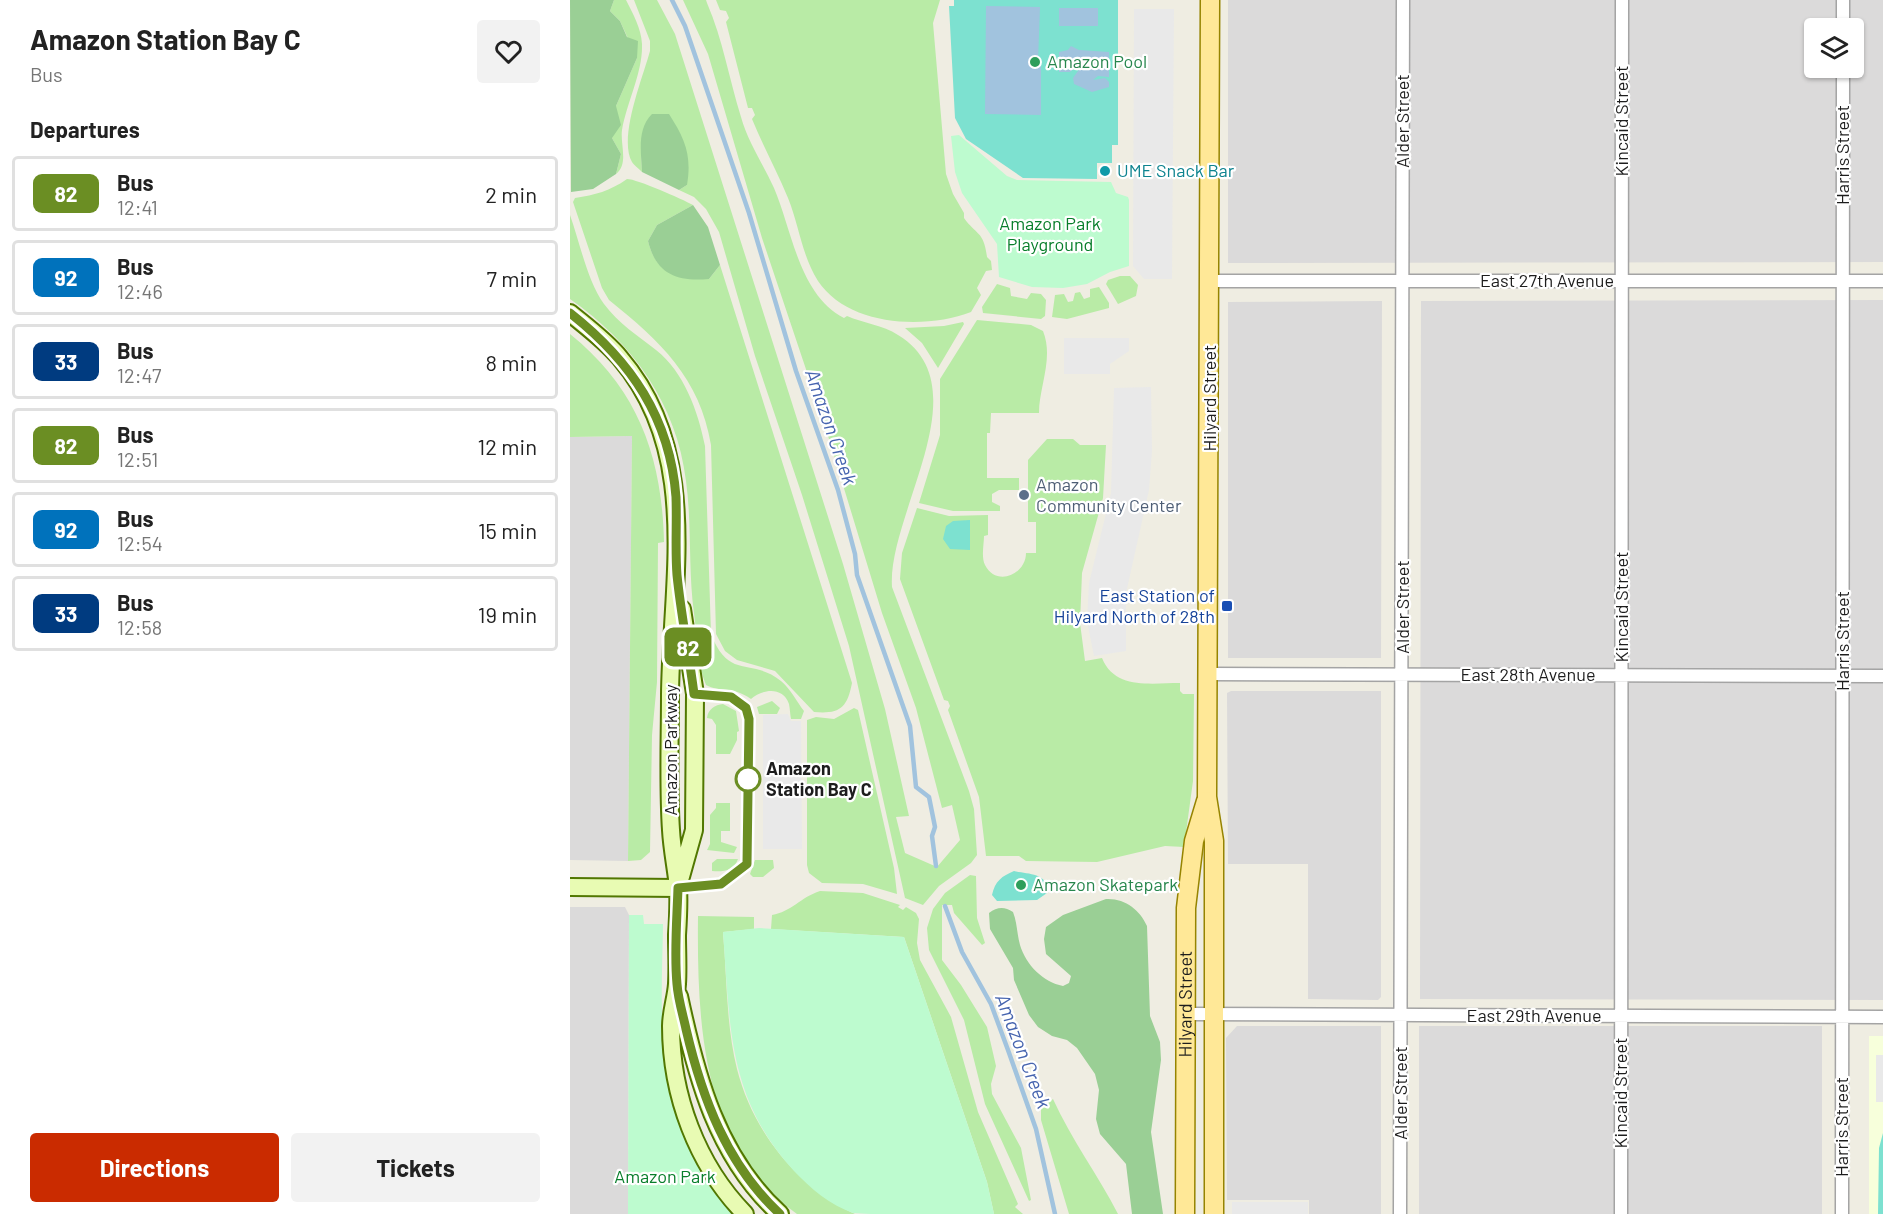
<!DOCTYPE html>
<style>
body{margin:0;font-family:Barlow,sans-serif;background:#f2f2f2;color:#222;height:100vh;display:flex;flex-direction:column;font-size:22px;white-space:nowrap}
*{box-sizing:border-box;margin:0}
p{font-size:20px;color:#767676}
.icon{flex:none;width:33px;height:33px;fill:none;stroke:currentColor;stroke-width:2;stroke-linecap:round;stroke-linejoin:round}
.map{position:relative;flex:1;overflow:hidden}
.sheet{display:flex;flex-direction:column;background:#fff;width:570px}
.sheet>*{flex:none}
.badge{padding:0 12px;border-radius:9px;font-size:21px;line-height:39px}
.tools{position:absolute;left:1234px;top:18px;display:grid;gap:12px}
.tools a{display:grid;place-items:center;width:60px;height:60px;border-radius:6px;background:#fff;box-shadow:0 2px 4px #0004;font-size:30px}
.map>.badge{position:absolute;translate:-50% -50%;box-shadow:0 0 0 3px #fff}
h2{padding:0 30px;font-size:22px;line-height:54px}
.round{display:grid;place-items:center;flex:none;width:63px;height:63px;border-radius:6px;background:#f2f2f2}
.overview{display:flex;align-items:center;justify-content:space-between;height:102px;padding:0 30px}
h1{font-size:28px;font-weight:700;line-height:45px}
.primary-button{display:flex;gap:12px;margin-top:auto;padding:12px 30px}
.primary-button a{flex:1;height:69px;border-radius:6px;background:#ca2b00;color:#fff;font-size:24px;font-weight:700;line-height:69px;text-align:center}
.primary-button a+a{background:#f2f2f2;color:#222}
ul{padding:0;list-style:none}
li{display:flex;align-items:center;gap:18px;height:75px;margin:0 12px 9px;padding:0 18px;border:3px solid #e0e0e0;border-radius:6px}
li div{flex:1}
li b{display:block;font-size:22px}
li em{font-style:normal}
li .badge{min-width:66px;font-weight:700;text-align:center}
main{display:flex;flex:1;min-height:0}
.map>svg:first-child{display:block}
.residential{fill:#dbdada;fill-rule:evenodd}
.education{fill:#f7ffdb}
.grass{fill:#b9eba6}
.forest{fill:#9acf95}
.park{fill:#bdfbcf}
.pitch{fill:#7de1d0}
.parking{fill:#e9e9e9}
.water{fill:#a1c3de}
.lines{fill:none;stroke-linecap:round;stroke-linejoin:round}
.stream{stroke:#a1c3de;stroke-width:4.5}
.minor-casing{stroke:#a4a4a4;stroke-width:15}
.secondary-casing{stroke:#517701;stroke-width:20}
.primary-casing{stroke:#968400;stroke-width:21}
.minor{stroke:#fff;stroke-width:12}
.secondary{stroke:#e8fbb3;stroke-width:16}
.primary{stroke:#ffe897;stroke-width:18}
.line-casing{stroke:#fff;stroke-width:14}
.line{stroke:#6b8e23;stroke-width:9}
.leisure-dot{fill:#2e9e5b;stroke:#fff;stroke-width:2}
.culture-dot{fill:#0f9aa8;stroke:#fff;stroke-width:2}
.service-dot{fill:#5c6f8a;stroke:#fff;stroke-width:2}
.transit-dot{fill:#1a4fb4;stroke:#fff;stroke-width:2}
.stop-dot{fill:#fff;stroke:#6b8e23;stroke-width:3}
.labels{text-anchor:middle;stroke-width:4.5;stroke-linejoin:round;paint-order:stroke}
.leisure-label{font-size:18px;fill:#27864d;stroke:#fff;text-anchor:start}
.street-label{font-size:18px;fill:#1d1d1d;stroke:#fff}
.culture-label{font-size:18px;fill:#0d838f;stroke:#fff;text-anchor:start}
.park-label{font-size:18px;fill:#087e2b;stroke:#fff}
.service-label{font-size:18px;fill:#4e5e75;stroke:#fff;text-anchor:start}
.transit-label{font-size:18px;fill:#164399;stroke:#fff;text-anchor:end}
.stop-label{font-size:18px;font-weight:bold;fill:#1d1d1d;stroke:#fff;text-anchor:start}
.water-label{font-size:20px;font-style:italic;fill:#4664af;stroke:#fff}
</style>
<main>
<section class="sheet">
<div class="overview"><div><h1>Amazon Station Bay C</h1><p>Bus</p></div><a class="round"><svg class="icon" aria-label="heart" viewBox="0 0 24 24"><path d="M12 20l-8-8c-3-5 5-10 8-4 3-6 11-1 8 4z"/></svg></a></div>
<h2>Departures</h2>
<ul>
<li><span class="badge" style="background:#6b8e23;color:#fff">82</span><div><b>Bus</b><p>12:41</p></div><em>2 min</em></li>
<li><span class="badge" style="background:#0072bc;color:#fff">92</span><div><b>Bus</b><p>12:46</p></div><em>7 min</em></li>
<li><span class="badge" style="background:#003b80;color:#fff">33</span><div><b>Bus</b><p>12:47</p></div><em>8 min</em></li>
<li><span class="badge" style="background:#6b8e23;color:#fff">82</span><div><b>Bus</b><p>12:51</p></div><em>12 min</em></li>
<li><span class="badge" style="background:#0072bc;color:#fff">92</span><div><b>Bus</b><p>12:54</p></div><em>15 min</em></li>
<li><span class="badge" style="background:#003b80;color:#fff">33</span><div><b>Bus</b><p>12:58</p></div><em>19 min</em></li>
</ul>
<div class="primary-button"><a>Directions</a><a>Tickets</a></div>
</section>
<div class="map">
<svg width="1313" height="1214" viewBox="0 0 1313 1214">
<rect width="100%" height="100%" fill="#efede2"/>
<path class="residential" d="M 658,0 L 1313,0 L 1313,262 L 658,263 ZM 1245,28 L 1284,28 L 1284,68 L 1245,68 Z
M 1313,300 L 1313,1000 L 850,999 L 851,301 Z
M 812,301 L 811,658 L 658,658 L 658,302 Z
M 62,436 L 58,861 L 0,860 L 0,437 Z
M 661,691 L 811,691 L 811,997 L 808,1000 L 738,999 L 738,864 L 658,864 L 657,693 Z
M 0,907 L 55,907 L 59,915 L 58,1214 L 0,1214 Z
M 667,1026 L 811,1026 L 811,1214 L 739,1214 L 739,1200 L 657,1200 L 656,1038 Z
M 849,1026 L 1252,1026 L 1252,1214 L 849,1214 Z"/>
<path class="education" d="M 1299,1036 L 1313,1036 L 1313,1214 L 1299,1214 Z"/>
<path class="grass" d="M 44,0 L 56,0 C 63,14 71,28 72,44 C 73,72 57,102 52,130 C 50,144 59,164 46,174 L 51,154 L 42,138 L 46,106 L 67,58 L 50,21 L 40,11 Z
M 64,0 L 87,0 L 105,34 L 273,564 L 315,709 L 339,816 L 326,817 L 335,853 L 367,867 L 390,840 L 382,805 L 372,808 L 346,708 L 312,613 L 255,426 L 192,238 L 138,54 L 113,0 L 136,0 L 137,3 C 153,40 159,79 171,117 C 178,142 193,164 204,188 C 222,230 229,295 274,318 L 277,316 C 293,323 313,325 328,335 C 413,387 317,514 322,587 L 399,791 L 404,809 L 407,855 L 401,863 L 369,886 L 353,905 L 335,898 L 279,646 L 232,495 L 185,356 L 149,232 L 136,209 L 124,197 L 109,190 L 117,185 L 71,151 L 72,172 C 69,169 64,165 62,162 C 48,138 73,77 80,51 L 80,41 Z
M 146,0 L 370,0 L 363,23 L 376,174 L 383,194 L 394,213 L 394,218 C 406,235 414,231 417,257 L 421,261 L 422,270 L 416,271 L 407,288 L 411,295 L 401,312 C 354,330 278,326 248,281 C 232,256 229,225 218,198 C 207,171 193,146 182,119 L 185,115 L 182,108 L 178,108 L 156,22 L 159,18 L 156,11 L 150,10 Z
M 57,179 C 67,179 112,199 123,205 L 87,225 L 78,241 C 87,277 107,273 139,279 L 150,265 L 282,683 C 277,709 269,714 244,712 L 205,671 L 167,660 L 155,651 L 146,634 L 141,445 C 130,378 90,341 39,300 L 32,288 L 3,202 L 5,198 C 25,195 40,191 57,179 Z
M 0,215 C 10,243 17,280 34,304 C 48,323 68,336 86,350 C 114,372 128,411 135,446 L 141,634 C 159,681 182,657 211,681 C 220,688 227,702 234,711 L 231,719 L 221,719 C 220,714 220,709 219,704 C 213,686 192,689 181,699 C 161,685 150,693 136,685 C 127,664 127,636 124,613 C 118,569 122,525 116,481 C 107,404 62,342 0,299 Z
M 550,276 L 560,276 L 568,285 L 566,296 L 548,304 L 536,284 L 538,280 Z
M 427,284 L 440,288 L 441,296 L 457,299 L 461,293 L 471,294 L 476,300 L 475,316 L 471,319 L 413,313 L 412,307 Z
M 529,287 L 539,303 L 539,308 L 497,319 L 482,317 L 485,295 L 494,294 L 498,302 L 503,301 L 505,293 L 510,292 L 514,299 L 520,297 L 520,289 Z
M 407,320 L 461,325 L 473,331 C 484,358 469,387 469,413 L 421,413 L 420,433 L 417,433 L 417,478 L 449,478 L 449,490 L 429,490 L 422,494 L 422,502 L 430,506 L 430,511 L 383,511 L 349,503 L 370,435 L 370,379 Z
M 393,322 L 394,324 L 368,368 L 352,343 L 335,328 L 374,326 Z
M 0,334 C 68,389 92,456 94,542 L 88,543 L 87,682 L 82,735 L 80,852 L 71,860 L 58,861 L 62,436 L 0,437 Z
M 477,439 L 503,439 L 510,445 L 536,445 L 533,498 L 512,573 L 510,623 L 515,661 L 532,658 C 545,690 581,683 610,683 L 610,691 L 613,694 L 624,694 L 623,781 L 614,847 L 595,846 L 527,862 L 456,861 L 449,856 L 416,856 L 409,797 L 378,710 L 380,706 L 378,701 L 374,700 L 330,579 L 332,553 L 347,508 L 379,516 L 418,515 L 418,535 L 414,536 C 414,544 411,557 415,565 C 426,587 456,575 456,553 L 466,553 L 466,522 L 458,522 L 458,460 Z
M 202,701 L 210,708 L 207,714 L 189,714 L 187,707 Z
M 153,704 L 166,711 L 169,731 L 167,732 L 167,740 L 160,754 L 146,754 L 146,725 L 142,719 L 137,718 C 138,709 145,705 153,704 Z
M 284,708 L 288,710 L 324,868 L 327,894 L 293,884 L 252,883 L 239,873 L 237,865 L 237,720 L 246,717 L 264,719 Z
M 146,803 L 160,803 L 160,831 L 151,831 L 151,842 L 167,847 L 164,853 L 137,850 L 140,844 L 140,815 L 146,808 Z
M 147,859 L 168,859 C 164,871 153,872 142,871 L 142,863 Z
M 185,860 L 203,860 L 204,868 L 193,877 L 183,877 L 180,874 Z
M 400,875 L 406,876 L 407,918 L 415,943 L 412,945 L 384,913 L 382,905 L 372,905 L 372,960 L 391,985 L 417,1027 L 426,1066 L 421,1084 L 422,1094 L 451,1148 L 461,1200 L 459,1201 L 415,1104 L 394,1020 L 359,950 L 357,928 L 363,909 L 375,893 Z
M 250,891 L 293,893 L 330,905 L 328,907 L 333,910 L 336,907 L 346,913 L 349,919 L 347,943 L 350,960 L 381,1017 L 408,1112 L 448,1204 L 445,1207 L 453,1214 L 424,1214 L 417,1182 L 334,937 L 201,929 L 202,915 C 221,912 231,897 250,891 Z
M 128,916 L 184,917 L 184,929 L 153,932 C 157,977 156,1025 167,1069 C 183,1132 227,1186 285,1214 L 227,1214 C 131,1147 127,1022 128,916 Z
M 483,1099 C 501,1139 528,1175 548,1214 L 499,1214 L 471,1120 L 471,1108 Z"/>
<path class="forest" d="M 0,0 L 44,0 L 40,11 L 50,21 L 57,37 L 68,41 L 67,58 L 46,106 L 51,125 L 42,138 L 51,154 L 46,174 L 23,189 L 1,192 Z
M 82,114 L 99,114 C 115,139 122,155 117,185 L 109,190 L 72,172 C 71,151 67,129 82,114 Z
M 123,205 L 138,227 L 150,265 L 139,279 C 107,282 86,274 78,241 L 87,225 Z
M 536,899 C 555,898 570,910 577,926 L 580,1016 L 590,1042 L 591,1060 L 581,1132 L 593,1214 L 562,1214 L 556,1164 L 530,1134 L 526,1119 L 529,1090 L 525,1074 L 507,1048 L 497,1040 L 482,1036 L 468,1027 L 459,1015 L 444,980 L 443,968 L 420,929 L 419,913 C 427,907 434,906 443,912 C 447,922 447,934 450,945 C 456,965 473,982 493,986 L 499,983 L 501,976 L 476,954 L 474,939 L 476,927 L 493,915 Z"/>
<path class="park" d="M 389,135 L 437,176 L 447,180 L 541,182 L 546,193 L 558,197 L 559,200 L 559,266 L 540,272 L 517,284 L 493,288 L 462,287 L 429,277 L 427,244 L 392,193 L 385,172 L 381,136 Z
M 59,915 L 73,915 L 74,924 L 93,924 C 92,993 86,1068 113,1133 C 126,1163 147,1188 166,1214 L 58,1214 Z
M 189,928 L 334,937 L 417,1182 L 424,1214 C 389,1214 354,1214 319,1214 C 308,1214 293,1214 283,1213 C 260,1205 240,1188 224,1171 C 157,1098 160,1024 153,932 Z"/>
<path class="pitch" d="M 384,0 L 548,0 L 548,145 L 542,145 L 542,163 L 527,163 L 527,179 L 453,178 L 396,139 L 385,118 L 379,6 L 384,6 Z
M 400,520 L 400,550 L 380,549 L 373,539 L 376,526 L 383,521 Z
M 444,871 C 458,874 480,873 477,893 L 467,900 L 427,901 L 422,895 C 425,881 432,876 444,871 Z
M 1313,1133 L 1313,1214 L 1308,1214 L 1309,1148 Z"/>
<path class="parking" d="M 564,9 L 604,9 L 602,279 L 574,279 L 563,266 Z
M 494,338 L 559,338 L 559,351 L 540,364 L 540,374 L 494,374 Z
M 581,387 L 582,451 L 579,490 L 556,593 L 556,651 L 524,656 L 517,621 L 519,583 L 541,493 L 544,388 Z
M 218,714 L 221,721 L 231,721 L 232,849 L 193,849 L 193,715 Z
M 1306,1055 L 1313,1055 L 1313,1102 L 1306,1102 Z
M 662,1202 L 738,1202 L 738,1214 L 662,1214 Z"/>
<path class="water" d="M 416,6 L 470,7 L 468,62 L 471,63 L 471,115 L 415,114 Z
M 489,8 L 528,8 L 528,26 L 489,26 Z
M 501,46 L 509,50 L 539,52 L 539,77 L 528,76 L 523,80 L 535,78 L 539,82 L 539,87 L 522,92 L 504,84 L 503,78 L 513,64 L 508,64 L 500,72 L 489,72 L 489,52 L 498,50 Z"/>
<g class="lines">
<path class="stream" d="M 102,0 L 115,26 L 179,213 L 226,371 L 268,490 L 285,554 L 287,575 L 340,726 L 346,787 L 359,797 L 365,827 L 362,836 L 366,866
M 375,906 L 392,952 L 421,1004 L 438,1050 L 466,1129 L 485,1214"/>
<defs>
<path id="minor" d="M 1273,0 L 1273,28
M 640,281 L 1313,281
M 639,674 L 1313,676
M 616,1014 L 1313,1017
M 830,1214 L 833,0
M 1051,1214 L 1052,0
M 1272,1214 L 1273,68"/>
<path id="secondary" d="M 0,313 C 17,327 36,341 50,358 C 132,454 101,581 100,695 C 100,740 98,786 101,830 C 102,849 106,868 108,887 C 109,903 108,920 107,935 C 107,951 108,968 107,984 C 106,998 101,1012 101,1026 C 101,1095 127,1165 175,1214
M 110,880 L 124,830 L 125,694 L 112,609
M 0,887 L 108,888
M 109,996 C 126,1076 147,1157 210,1214"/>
<g id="primary">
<path d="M 640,0 L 637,797 L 644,841 L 644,1214"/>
<path id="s1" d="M 615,1214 L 616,908 L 624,841 L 636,801"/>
</g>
</defs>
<use href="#minor" class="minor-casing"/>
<use href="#secondary" class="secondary-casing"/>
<use href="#primary" class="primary-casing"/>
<use href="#minor" class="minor"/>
<use href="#secondary" class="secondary"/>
<use href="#primary" class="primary"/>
</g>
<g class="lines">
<defs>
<path id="line" d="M 0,313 C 61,361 100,418 106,497 C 107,523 105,550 107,575 C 111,615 119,654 124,694 L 161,697 L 176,708 L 179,719 L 177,864 L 151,884 L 108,888 C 107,919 104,953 107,984 C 108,999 113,1015 116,1029 C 132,1098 157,1165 210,1214"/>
</defs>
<use href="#line" class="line-casing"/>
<use href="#line" class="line"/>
</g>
<g class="leisure-dot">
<circle cx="465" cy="62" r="6"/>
<circle cx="451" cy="885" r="6"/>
</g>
<circle class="culture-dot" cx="535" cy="171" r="6"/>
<circle class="service-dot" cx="454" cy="495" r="6"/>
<rect class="transit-dot" x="651" y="600" width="12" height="12" rx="3"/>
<circle class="stop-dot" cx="178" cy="779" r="12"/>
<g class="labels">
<g class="leisure-label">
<text x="477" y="68">Amazon Pool</text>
<text x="463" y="891">Amazon Skatepark</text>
</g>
<g class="street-label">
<text transform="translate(833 121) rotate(-90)" y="6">Alder Street</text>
<text transform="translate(1052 121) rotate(-90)" y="6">Kincaid Street</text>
<text transform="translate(1273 155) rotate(-90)" y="6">Harris Street</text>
<text x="977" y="287">East 27th Avenue</text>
<text transform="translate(640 398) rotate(-90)" y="6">Hilyard Street</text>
<text transform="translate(833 607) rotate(-90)" y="6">Alder Street</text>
<text transform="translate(1052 607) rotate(-90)" y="6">Kincaid Street</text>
<text transform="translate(1273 641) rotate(-90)" y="6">Harris Street</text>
<text x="958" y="681">East 28th Avenue</text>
<text transform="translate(101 750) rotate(-90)" y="6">Amazon Parkway</text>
<text dy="6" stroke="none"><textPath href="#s1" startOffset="210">Hilyard Street</textPath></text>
<text x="964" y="1022">East 29th Avenue</text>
<text transform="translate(831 1093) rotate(-90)" y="6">Alder Street</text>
<text transform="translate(1051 1093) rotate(-90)" y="6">Kincaid Street</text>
<text transform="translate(1272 1127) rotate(-90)" y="6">Harris Street</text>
</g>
<g class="culture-label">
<text x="547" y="177">UME Snack Bar</text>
</g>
<g class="park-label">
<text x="480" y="230">Amazon Park<tspan x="480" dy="21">Playground</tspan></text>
<text x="95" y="1183">Amazon Park</text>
</g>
<g class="service-label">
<text x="466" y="491">Amazon<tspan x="466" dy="21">Community Center</tspan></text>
</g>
<g class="transit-label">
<text x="645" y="602">East Station of<tspan x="645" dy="21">Hilyard North of 28th</tspan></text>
</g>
<g class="stop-label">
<text x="196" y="775">Amazon<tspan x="196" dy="21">Station Bay C</tspan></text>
</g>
<g class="water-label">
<text transform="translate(261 427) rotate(71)" y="7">Amazon Creek</text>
<text transform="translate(453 1051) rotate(69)" y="7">Amazon Creek</text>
</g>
</g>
</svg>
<div class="tools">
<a><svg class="icon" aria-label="layers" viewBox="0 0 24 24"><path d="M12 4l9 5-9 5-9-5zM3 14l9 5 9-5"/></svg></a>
</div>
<b class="badge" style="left:118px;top:647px;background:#6b8e23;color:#fff">82</b>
</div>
</main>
